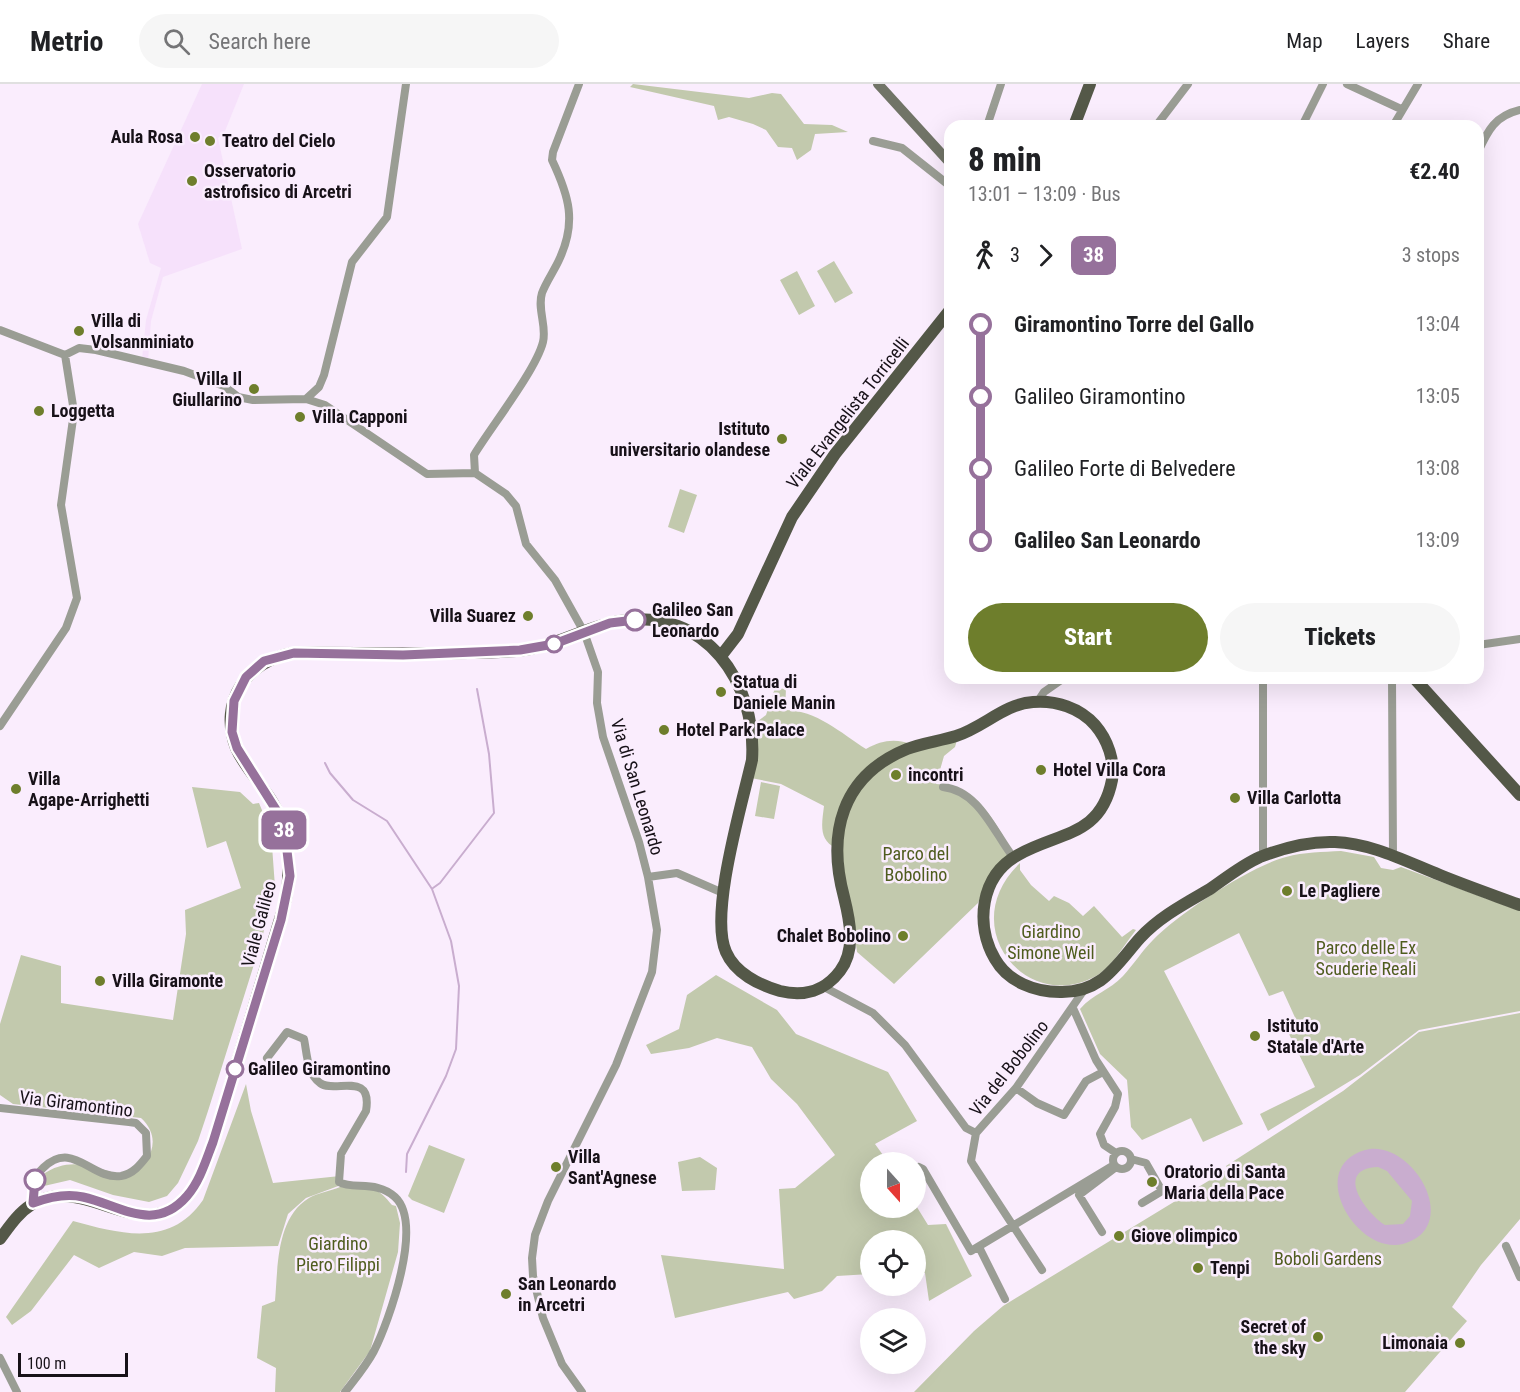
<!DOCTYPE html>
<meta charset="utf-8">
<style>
body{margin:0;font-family:"Roboto Condensed",sans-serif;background:#f6f6f6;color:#202124;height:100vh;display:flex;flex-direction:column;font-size:22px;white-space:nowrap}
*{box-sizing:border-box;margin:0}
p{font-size:20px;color:#757577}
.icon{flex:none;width:33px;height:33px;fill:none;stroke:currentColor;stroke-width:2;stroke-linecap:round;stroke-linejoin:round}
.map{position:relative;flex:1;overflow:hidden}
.sheet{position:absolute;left:944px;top:36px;width:540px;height:564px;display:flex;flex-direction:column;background:#fff;border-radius:18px;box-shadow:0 6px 24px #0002}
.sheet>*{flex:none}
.badge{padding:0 12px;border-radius:9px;font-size:21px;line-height:39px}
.needle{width:39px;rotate:159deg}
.buttons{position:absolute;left:860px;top:1068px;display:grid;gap:12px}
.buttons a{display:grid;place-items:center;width:66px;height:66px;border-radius:50%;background:#fff;box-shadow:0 6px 24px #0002;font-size:30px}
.scale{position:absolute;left:18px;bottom:15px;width:110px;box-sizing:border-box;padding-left:6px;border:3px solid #171118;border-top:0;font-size:16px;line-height:21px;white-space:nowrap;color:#171118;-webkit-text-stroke:4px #faedfd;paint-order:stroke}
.map>.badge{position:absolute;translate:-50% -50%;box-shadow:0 0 0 3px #fff}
.legs{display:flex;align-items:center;gap:9px;height:66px;padding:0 24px;font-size:20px}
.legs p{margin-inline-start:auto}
.head{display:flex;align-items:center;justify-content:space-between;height:102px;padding:0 24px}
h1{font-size:33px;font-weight:800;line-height:45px}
.cta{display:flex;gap:12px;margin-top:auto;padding:12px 24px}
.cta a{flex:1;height:69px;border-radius:36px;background:#6e7e2c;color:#fff;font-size:24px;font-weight:800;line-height:69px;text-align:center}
.cta a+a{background:#f6f6f6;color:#202124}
ul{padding:0 24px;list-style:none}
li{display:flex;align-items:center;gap:21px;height:72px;font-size:22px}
li i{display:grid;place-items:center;width:9px;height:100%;margin:0 8px;background:currentColor}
li i::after{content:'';width:15px;height:15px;margin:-8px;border:4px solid;border-radius:50%;background:#fff}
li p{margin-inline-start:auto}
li:first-child i{background:linear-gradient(#0000 50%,currentColor 0)}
li:last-child i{background:linear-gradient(currentColor 50%,#0000 0)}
header{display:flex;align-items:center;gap:36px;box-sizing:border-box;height:84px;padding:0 30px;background:#fff;border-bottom:2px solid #e0e0e0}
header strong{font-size:28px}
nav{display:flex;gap:33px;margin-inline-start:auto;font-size:21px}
.search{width:420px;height:54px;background:#f6f6f6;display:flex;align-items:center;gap:15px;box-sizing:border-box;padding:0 21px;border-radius:33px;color:#757577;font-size:22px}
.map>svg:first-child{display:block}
.built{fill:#f6e1fb}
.green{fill:#c2c9ad}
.water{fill:#c9adcf;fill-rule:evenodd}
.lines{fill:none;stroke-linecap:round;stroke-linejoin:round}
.stream{stroke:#c9adcf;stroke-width:2}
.street{stroke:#9a9d94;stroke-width:8}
.secondary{stroke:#717467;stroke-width:10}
.primary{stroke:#545848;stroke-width:12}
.line-1-casing{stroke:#fff;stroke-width:14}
.line-1{stroke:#96719b;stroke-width:9}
.poi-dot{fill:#6e7e2c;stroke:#faedfd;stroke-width:2}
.stop-1-dot{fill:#fff;stroke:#96719b;stroke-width:3}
.labels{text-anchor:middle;stroke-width:5;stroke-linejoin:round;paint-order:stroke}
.poi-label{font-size:18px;font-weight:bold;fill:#171118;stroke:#faedfd;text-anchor:start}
.street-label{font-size:18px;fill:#171118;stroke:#faedfd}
.stop-label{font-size:18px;font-weight:bold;fill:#171118;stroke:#faedfd;text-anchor:start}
.park-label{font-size:18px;fill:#4f5c1e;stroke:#faedfd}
</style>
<header>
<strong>Metrio</strong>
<div class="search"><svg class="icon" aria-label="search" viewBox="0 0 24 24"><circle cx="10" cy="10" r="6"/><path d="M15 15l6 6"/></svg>Search here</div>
<nav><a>Map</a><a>Layers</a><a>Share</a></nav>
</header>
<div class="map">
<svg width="1520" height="1308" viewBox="0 0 1520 1308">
<rect width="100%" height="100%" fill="#faedfd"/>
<path class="built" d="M 202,0 L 244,0 L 225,47 L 218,54 L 242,165 L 163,193 L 151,237 L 148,277 L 142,275 L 146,236 L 161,184 L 150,179 L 138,140 Z"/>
<path class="green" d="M 633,0 L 749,14 L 772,9 L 781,10 L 804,40 L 832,41 L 848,48 L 815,50 L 811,66 L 797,76 L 792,64 L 778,63 L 766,46 L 753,40 L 729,33 L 718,36 L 714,22 L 630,3 Z
M 834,177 L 853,209 L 835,219 L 817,187 Z
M 797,187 L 815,222 L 799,231 L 780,196 Z
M 680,405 L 697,411 L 684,449 L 668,443 Z
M 775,604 L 786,605 L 785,626 C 816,626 841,649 866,665 C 882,656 896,654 913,661 L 860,693 L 836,764 C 818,756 822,739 824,722 L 781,700 L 751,694 L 754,640 L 766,631 Z
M 957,656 L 955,663 L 944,672 L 936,700 C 977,700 995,738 1013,769 L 985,801 L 978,819 L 894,900 L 857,868 C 848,790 812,715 904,671 C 919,663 940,660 957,656 Z
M 761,698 L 780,702 L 774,735 L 755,732 Z
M 192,703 L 240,708 L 253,720 L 259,719 L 271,748 L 275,803 L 261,858 L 208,1027 L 198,1057 L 178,1099 L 167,1112 L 149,1118 L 113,1111 L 70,1096 L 44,1102 L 41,1097 L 42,1091 C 72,1070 96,1085 129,1093 C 151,1080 163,1054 141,1034 L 13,1020 L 0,1011 L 0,940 L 21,871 L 61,882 L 61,919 L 173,936 L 186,850 L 185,826 L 241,804 L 226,757 L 207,764 Z
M 1341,767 L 1374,773 L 1381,784 L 1393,786 L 1401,783 L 1520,827 L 1520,927 L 1419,946 L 1360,991 L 1268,1047 L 1260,1030 L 1315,1003 L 1287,946 L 1298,940 L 1283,907 L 1269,912 L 1239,849 L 1164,887 L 1243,1040 L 1203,1058 L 1191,1034 L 1142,1056 L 1131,1043 L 1127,996 L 1100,970 L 1080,925 C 1094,909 1109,907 1123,892 C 1134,880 1142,867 1153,856 C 1178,830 1251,782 1286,773 C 1304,768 1323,768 1341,767 Z
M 1020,779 L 1020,786 L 1031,801 L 1049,817 L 1054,812 L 1069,819 L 1083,832 L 1094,822 L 1122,853 L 1133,845 L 1136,846 C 1124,861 1112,883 1096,892 C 1026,931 954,842 1020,779 Z
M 716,891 L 777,926 L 796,950 L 888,988 L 917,1037 L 875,1060 L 888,1078 L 870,1078 L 870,1124 L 915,1124 L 915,1120 L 928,1141 L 946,1140 L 972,1192 L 929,1217 L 925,1189 L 915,1189 L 915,1156 L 870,1156 L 870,1190 L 837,1192 L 822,1207 L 794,1215 L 788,1208 L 675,1234 L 661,1171 L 784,1185 L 779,1105 L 795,1104 L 835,1071 L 797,1020 L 771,995 L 752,963 L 717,954 L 689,964 L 651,970 L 646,961 L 679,945 L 687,911 Z
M 1520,929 L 1520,1135 L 1481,1181 L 1452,1223 L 1467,1237 L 1405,1308 L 914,1308 L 974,1247 L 1003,1222 L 1228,1085 L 1226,1082 L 1343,1007 L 1419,948 Z
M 246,1000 L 251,1027 L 273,1099 L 340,1092 L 341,1101 L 306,1114 L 288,1130 L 278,1162 L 185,1164 L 162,1172 L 134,1168 L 99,1184 L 74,1171 L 31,1227 L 12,1241 L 6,1233 L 73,1137 C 121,1150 170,1164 203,1116 Z
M 429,1061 L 465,1075 L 444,1129 L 412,1116 L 408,1112 Z
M 700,1073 L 717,1084 L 715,1106 L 682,1107 L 678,1078 Z
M 340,1103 C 368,1104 375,1099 392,1121 L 396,1122 L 400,1139 L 398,1168 L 370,1267 L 340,1308 L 275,1308 L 276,1284 L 257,1274 L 262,1222 L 275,1217 C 278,1183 276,1134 309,1114 C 317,1109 330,1107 340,1103 Z"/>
<path class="water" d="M 1370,1065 C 1416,1060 1462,1144 1403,1160 C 1355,1172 1302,1078 1370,1065 ZM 1378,1083 L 1387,1087 L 1412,1117 L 1410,1132 L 1403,1140 L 1385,1141 C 1366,1129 1333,1085 1378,1083 Z"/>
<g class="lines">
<path class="stream" d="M 325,679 L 330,689 L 353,716 L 387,737 L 432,805 L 451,857 L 459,902 L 456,965 L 446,992 L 407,1070 L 406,1088
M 433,804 L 440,799 L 494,729 L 489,670 L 477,605"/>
<path class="street" d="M 579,0 L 553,68 L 552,76 C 569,112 577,138 559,176 C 554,187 546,198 542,209 C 537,225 547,242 543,258 C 536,286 491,343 474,371 L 475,389 L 506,410 L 516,422 L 526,460 L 555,496 L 584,548 L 598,588 L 597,619 L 603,653 L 639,758 L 648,793 L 657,846 L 652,888 L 616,981 L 548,1117 L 535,1151 L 532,1174 L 533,1192 L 543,1234 L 562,1280 L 582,1308
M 1347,0 L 1401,25
M 987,42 L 1001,0
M 1156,42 L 1188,0
M 1302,42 L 1323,0
M 1393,42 L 1418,0
M 873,57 L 902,64 L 950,102
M 1478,68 C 1488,46 1495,32 1520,26
M 0,246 L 65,271
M 65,271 L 79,264 L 96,266 L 184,287 L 224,302 L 238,313 L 253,316 L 306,315 L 325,321 L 427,390 L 475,389
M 306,315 L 319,303 L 324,291 L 352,178 L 387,133 L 406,0
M 1478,561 L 1520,555
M 1392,594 L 1393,772
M 1038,617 L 1044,608 L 1064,594
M 0,642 L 66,544 L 77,514 L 61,421 L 74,328 L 65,271
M 943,703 C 979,707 993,747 1013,773
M 1263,772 L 1263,594
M 648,793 L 677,789 L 723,809
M 824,903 L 873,929 L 905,961 L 966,1044 L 976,1049 L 1016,1004 L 1084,906
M 1073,924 L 1096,976 L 1118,1010 L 1115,1023 L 1100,1050 L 1104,1061 L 1116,1069
M 267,974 L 287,948 L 304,955 C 307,969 307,990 320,999 C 334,1010 373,986 366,1027 L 341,1070 L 339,1098 C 353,1106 377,1096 395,1113 C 424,1140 389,1237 374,1267 C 366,1282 355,1295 345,1308
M 1016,1004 L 1037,1019 L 1064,1031 L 1086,997 L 1103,988
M 0,1024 L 129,1038 L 136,1039 L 146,1049 L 147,1072 C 140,1081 133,1090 121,1092 C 91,1096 73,1055 43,1084 C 33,1093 31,1107 33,1119
M 976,1049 L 971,1077 L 974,1082 L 1042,1186
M1113 1076a9 9 0 1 1 18 0a9 9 0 1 1-18 0Z
M 1131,1075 L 1146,1079 L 1162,1107 L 1142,1119
M 919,1083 L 923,1085 L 971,1167 L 1114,1081
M 1102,1148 L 1079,1111 L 1116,1083
M 1506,1162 L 1520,1193
M 979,1163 L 1005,1215
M 0,1274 L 17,1308"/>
<path class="secondary" d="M 878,0 L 950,79"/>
<path class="primary" d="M 1074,42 L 1090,0
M 721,572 L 738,550 L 792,433 L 835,370 L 950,226
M 1414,594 L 1520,711
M 0,1155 C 9,1143 18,1129 31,1121 C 84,1087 142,1165 187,1112 C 200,1097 206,1076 213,1058 L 286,815 C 290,788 290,760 280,734 C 271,708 247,689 236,664 C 218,617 247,577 293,569 C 368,568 442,572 516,567 C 553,564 584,543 620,537 C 706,523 757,599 752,676 C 742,720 709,830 726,868 C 735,889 759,901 780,907 C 804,913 825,907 840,887 C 856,866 850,837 844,813 C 827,750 841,692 907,665 C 922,659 940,657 956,652 C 984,643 1004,620 1033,618 C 1056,616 1080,624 1095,641 C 1108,656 1115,677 1112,696 C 1101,753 1058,748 1018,771 C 980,792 975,841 995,875 C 1008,898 1035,908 1060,908 C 1102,909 1116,881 1140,854 C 1159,833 1186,819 1210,805 C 1226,794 1242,781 1260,773 C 1283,764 1311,757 1335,758 C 1371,759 1407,778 1440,791 C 1467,802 1493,811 1520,821"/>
</g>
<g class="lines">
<defs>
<path id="line-1" d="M 35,1096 L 33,1119 C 49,1113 66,1109 83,1113 C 120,1121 154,1150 187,1112 C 200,1097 206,1076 213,1058 L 281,836 L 290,792 L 285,750 L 280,732 L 237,664 L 232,648 L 234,617 L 246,593 L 264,577 L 294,569 L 403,571 L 520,566 L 554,560 L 610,539 L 635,536"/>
</defs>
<use href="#line-1" class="line-1-casing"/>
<use href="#line-1" class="line-1"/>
</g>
<g class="poi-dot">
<circle cx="195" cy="53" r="6"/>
<circle cx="210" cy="57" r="6"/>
<circle cx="192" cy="97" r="6"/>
<circle cx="79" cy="247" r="6"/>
<circle cx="254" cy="305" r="6"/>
<circle cx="39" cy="327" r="6"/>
<circle cx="300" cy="333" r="6"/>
<circle cx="782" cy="355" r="6"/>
<circle cx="528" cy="532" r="6"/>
<circle cx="721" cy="608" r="6"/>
<circle cx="664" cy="646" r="6"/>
<circle cx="1041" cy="686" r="6"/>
<circle cx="896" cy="691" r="6"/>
<circle cx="16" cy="705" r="6"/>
<circle cx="1235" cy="714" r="6"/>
<circle cx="1287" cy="807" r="6"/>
<circle cx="903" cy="852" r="6"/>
<circle cx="100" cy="897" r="6"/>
<circle cx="1255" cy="952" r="6"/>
<circle cx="556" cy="1083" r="6"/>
<circle cx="1152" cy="1098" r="6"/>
<circle cx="1119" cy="1152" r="6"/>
<circle cx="1198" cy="1184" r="6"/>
<circle cx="506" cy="1210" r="6"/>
<circle cx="1318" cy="1253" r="6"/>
<circle cx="1460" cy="1259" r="6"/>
</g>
<g class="stop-1-dot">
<circle cx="635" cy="536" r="10"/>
<circle cx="554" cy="560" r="8"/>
<circle cx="235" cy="985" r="8"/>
<circle cx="35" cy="1096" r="10"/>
</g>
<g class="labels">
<g class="poi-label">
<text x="183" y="59" text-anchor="end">Aula Rosa</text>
<text x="222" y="63">Teatro del Cielo</text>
<text x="204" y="93">Osservatorio<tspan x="204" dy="21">astrofisico di Arcetri</tspan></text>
<text x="91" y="243">Villa di<tspan x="91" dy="21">Volsanminiato</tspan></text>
<text x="242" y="301" text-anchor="end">Villa Il<tspan x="242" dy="21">Giullarino</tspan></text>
<text x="51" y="333">Loggetta</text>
<text x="312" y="339">Villa Capponi</text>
<text x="770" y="351" text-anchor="end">Istituto<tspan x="770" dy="21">universitario olandese</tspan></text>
<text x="516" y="538" text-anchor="end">Villa Suarez</text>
<text x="733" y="604">Statua di<tspan x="733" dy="21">Daniele Manin</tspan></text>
<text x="676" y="652">Hotel Park Palace</text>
<text x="1053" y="692">Hotel Villa Cora</text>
<text x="908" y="697">incontri</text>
<text x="28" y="701">Villa<tspan x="28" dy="21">Agape-Arrighetti</tspan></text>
<text x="1247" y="720">Villa Carlotta</text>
<text x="1299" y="813">Le Pagliere</text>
<text x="891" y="858" text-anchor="end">Chalet Bobolino</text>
<text x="112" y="903">Villa Giramonte</text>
<text x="1267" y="948">Istituto<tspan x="1267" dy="21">Statale d'Arte</tspan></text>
<text x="568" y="1079">Villa<tspan x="568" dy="21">Sant'Agnese</tspan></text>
<text x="1164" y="1094">Oratorio di Santa<tspan x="1164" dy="21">Maria della Pace</tspan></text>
<text x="1131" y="1158">Giove olimpico</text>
<text x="1210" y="1190">Tenpi</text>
<text x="518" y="1206">San Leonardo<tspan x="518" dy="21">in Arcetri</tspan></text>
<text x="1306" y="1249" text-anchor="end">Secret of<tspan x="1306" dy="21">the sky</tspan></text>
<text x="1448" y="1265" text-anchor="end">Limonaia</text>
</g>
<g class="street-label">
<text transform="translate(848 329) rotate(-52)" y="6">Viale Evangelista Torricelli</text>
<text transform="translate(637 703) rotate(73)" y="6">Via di San Leonardo</text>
<text transform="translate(259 840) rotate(-75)" y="6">Viale Galileo</text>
<text transform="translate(1009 984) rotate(-52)" y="6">Via del Bobolino</text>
<text transform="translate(76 1020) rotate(7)" y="6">Via Giramontino</text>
</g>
<g class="stop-label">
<text x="652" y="532">Galileo San<tspan x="652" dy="21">Leonardo</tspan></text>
<text x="248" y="991">Galileo Giramontino</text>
</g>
<g class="park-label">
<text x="916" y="776">Parco del<tspan x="916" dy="21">Bobolino</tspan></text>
<text x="1051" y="854">Giardino<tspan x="1051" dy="21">Simone Weil</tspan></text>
<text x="1366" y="870">Parco delle Ex<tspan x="1366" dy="21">Scuderie Reali</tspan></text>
<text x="338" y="1166">Giardino<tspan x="338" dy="21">Piero Filippi</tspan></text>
<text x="1328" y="1181">Boboli Gardens</text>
</g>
</g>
</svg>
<div class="buttons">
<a><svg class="needle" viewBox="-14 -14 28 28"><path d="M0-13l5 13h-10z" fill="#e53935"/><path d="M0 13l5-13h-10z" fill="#757577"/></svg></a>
<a><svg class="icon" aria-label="locate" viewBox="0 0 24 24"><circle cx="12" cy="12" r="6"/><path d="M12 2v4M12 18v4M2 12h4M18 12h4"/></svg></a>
<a><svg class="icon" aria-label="layers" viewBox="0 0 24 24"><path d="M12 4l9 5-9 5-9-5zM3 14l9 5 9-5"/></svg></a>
</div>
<div class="scale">100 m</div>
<b class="badge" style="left:284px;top:746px;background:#96719b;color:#fff">38</b>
<section class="sheet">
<div class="head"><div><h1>8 min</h1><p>13:01 – 13:09 · Bus</p></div><b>€2.40</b></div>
<div class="legs"><svg class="icon" aria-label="walk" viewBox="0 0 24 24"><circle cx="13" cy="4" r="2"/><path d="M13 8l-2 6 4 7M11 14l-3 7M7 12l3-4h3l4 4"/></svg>3<svg class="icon" aria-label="forward" viewBox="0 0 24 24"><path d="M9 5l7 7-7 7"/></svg><b class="badge" style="background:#96719b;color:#fff">38</b><p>3 stops</p></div>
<ul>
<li><i style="color:#96719b"></i><b>Giramontino Torre del Gallo</b><p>13:04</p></li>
<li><i style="color:#96719b"></i><span>Galileo Giramontino</span><p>13:05</p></li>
<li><i style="color:#96719b"></i><span>Galileo Forte di Belvedere</span><p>13:08</p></li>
<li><i style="color:#96719b"></i><b>Galileo San Leonardo</b><p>13:09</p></li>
</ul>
<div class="cta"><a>Start</a><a>Tickets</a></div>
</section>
</div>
